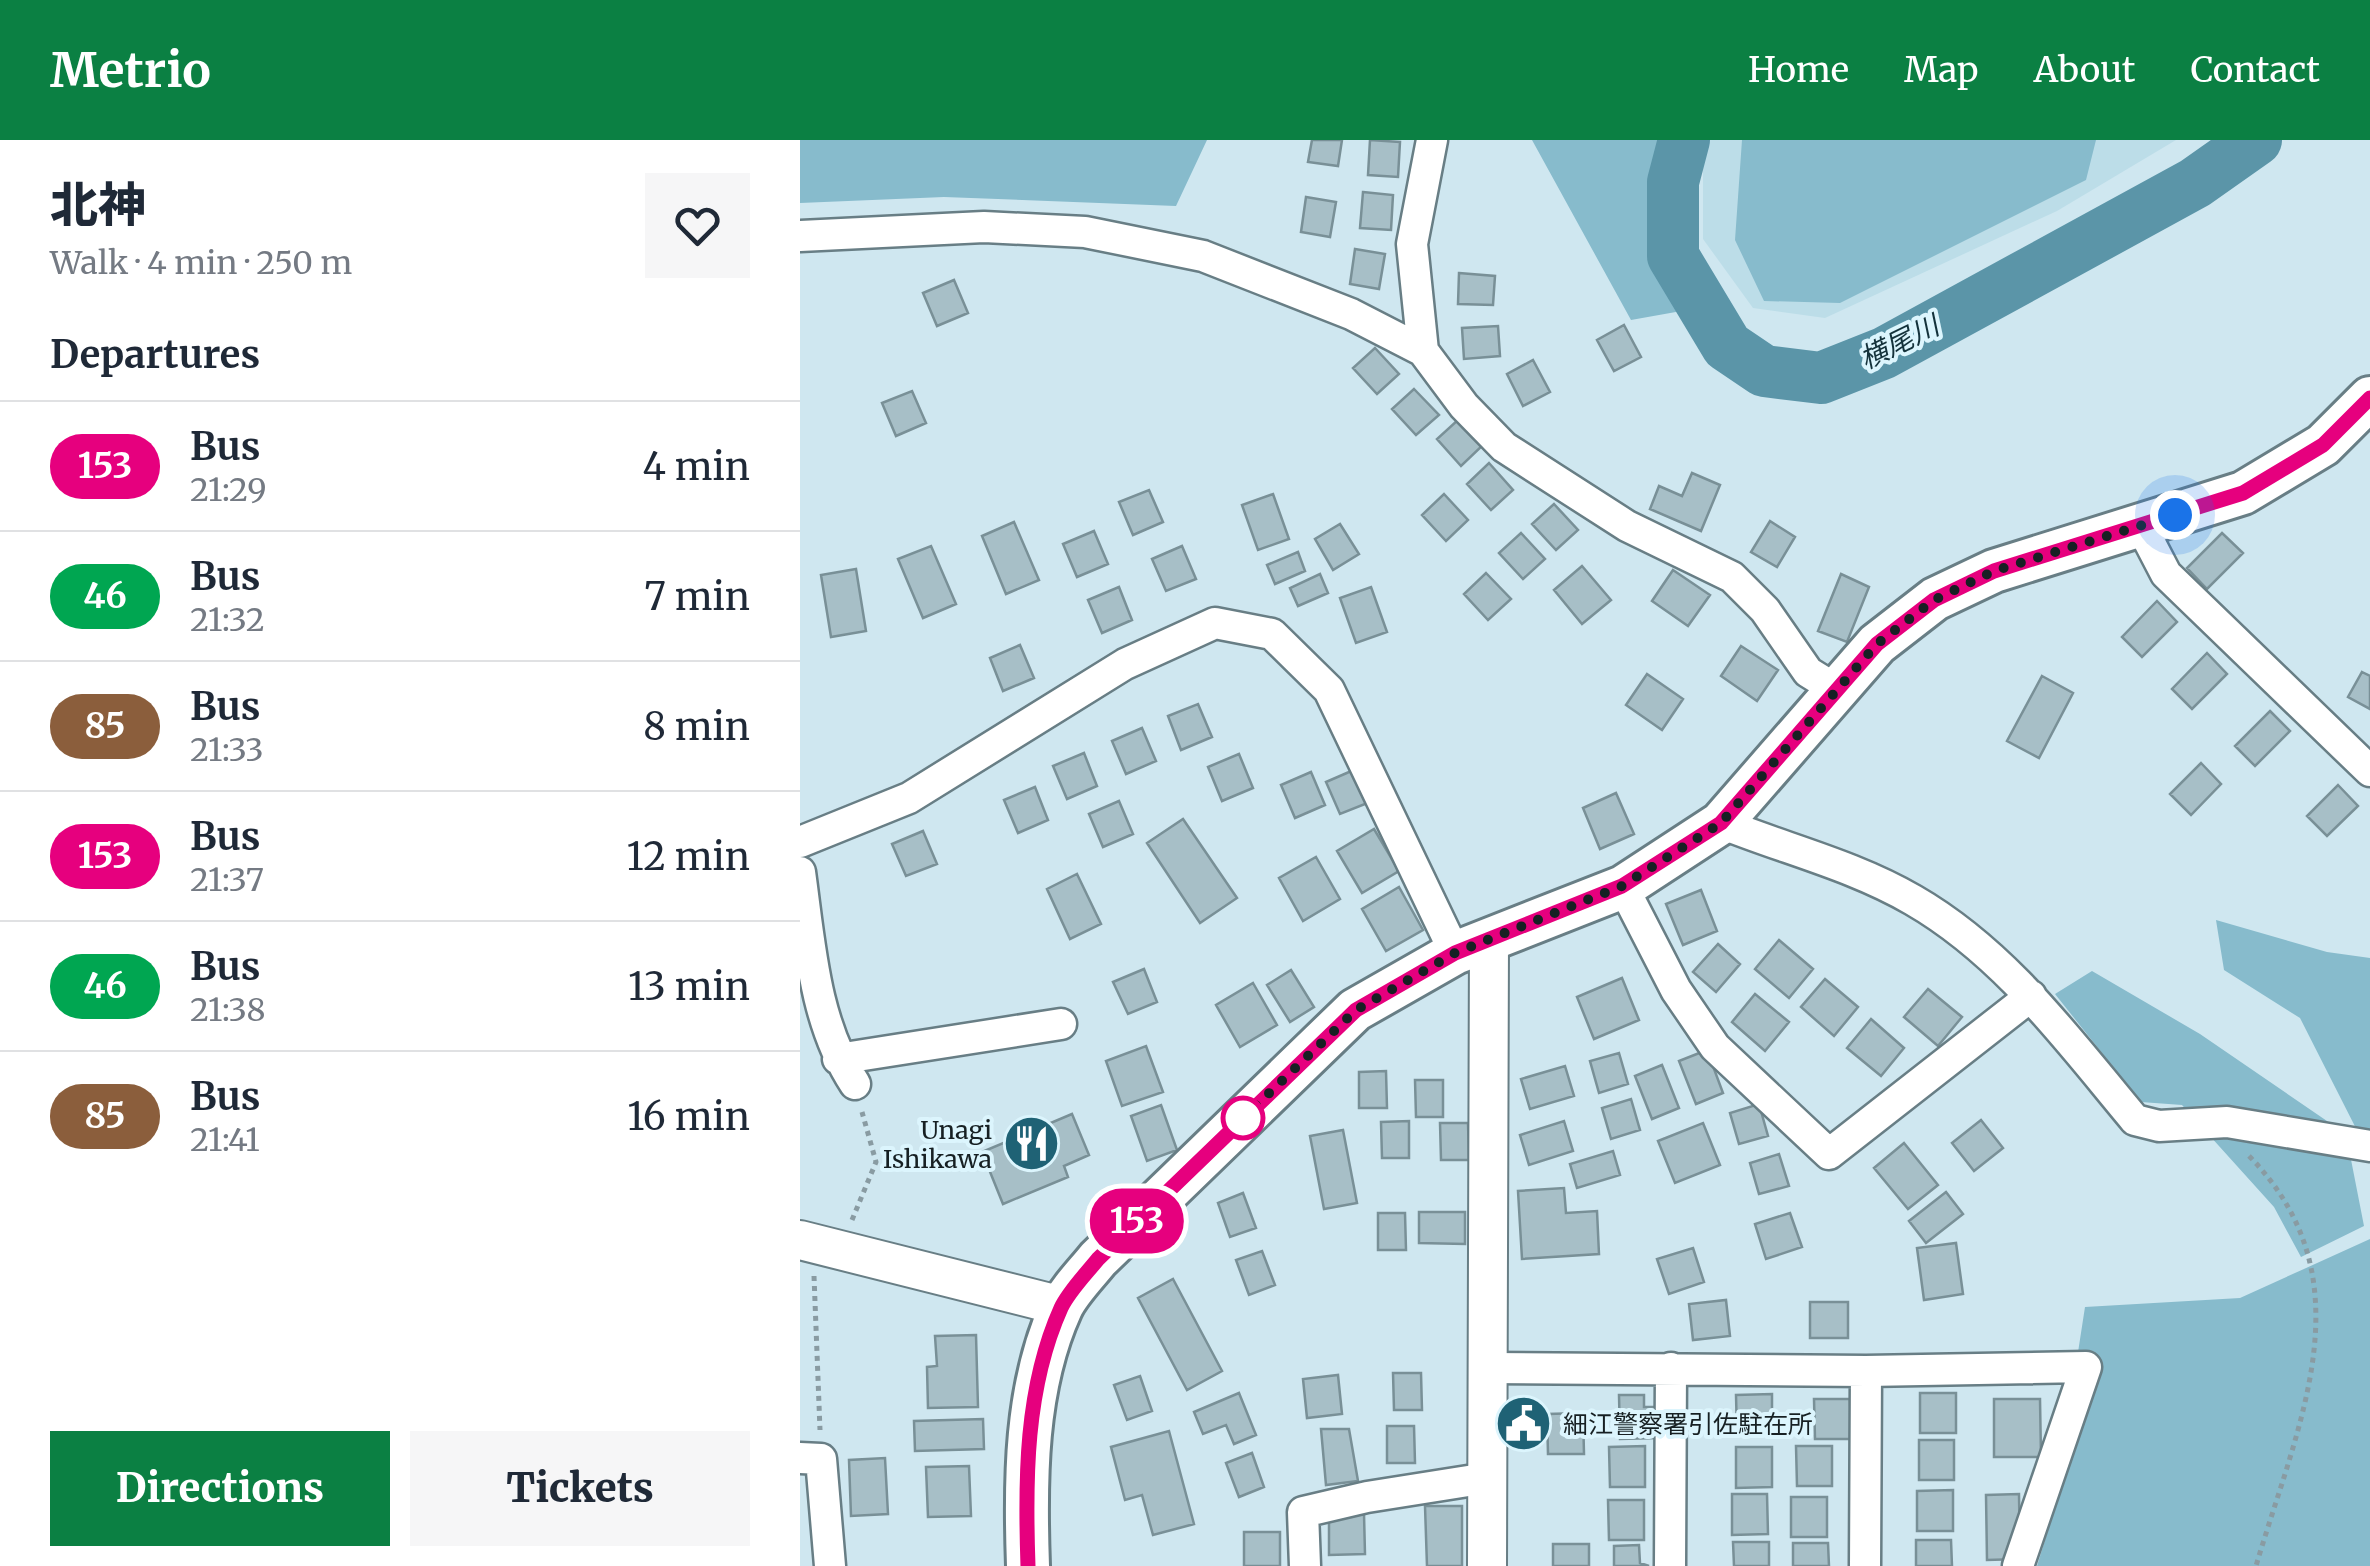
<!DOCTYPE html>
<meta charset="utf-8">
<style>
body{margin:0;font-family:Merriweather,"Noto Sans JP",serif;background:#f6f6f7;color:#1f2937;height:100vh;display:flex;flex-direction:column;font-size:38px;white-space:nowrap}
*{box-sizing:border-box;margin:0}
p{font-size:32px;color:#747a83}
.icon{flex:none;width:55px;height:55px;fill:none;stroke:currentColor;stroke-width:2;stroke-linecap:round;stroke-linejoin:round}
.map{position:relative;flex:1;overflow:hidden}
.side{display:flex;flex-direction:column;background:#fff;width:800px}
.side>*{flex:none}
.badge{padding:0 20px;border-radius:32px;font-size:35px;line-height:65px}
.you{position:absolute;width:50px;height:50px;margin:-25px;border:8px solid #fff;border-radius:50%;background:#1a73e8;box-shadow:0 0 0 15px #1a73e833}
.map>.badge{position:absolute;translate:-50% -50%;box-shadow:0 0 0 5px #fff}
h2{padding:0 50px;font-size:38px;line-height:90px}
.round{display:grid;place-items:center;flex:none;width:105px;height:105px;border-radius:0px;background:#f6f6f7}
.overview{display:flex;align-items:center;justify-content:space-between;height:170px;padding:0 50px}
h1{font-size:48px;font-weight:800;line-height:75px}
.primary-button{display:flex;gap:20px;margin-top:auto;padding:20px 50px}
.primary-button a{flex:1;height:115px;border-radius:0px;background:#0b8043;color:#fff;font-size:40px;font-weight:800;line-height:115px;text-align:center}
.primary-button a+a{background:#f6f6f7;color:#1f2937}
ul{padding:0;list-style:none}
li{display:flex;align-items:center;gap:30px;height:130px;padding:0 50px;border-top:2px solid #e0e1e3}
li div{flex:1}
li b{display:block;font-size:38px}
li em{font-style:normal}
li .badge{min-width:110px;font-weight:700;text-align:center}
header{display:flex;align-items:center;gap:60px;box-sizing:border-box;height:140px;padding:0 50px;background:#0b8043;color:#fff}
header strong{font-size:48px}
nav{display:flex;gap:55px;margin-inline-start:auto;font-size:35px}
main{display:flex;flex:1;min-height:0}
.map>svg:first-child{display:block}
.built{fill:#bcdde8}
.green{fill:#87bbcc}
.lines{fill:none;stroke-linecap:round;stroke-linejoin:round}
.river{stroke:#5b95a8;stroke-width:52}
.building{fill:#a7bfc7;stroke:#799097;stroke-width:2.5}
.minor-casing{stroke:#687e85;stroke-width:35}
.tertiary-casing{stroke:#687e85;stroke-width:42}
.secondary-casing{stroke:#687e85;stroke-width:48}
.path{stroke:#899ba2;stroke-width:5;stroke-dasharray:5 5;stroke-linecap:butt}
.minor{stroke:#fff;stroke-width:30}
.tertiary{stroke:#fff;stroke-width:38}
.secondary{stroke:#fff;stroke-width:42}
.line-casing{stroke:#fff;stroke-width:22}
.line{stroke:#e6007e;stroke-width:15}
.walk{stroke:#172023;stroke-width:10;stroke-dasharray:0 18}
.stop-dot{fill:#fff;stroke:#e6007e;stroke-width:5}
.labels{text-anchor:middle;stroke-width:8;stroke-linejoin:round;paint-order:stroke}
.poi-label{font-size:25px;fill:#172023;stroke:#dcf5fd;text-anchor:end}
.water-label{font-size:28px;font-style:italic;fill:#14323b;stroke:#dcf5fd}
</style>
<header>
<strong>Metrio</strong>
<nav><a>Home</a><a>Map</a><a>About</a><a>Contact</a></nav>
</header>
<main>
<section class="side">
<div class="overview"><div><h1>北神</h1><p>Walk · 4 min · 250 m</p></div><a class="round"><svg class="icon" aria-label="heart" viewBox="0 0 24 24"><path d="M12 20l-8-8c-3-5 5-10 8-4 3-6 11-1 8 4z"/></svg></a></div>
<h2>Departures</h2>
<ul>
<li><span class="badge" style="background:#e6007e;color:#fff">153</span><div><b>Bus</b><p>21:29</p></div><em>4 min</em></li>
<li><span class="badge" style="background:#00a651;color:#fff">46</span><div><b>Bus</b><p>21:32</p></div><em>7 min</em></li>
<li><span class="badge" style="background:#8b5e3c;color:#fff">85</span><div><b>Bus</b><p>21:33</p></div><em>8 min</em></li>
<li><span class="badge" style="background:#e6007e;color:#fff">153</span><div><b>Bus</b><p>21:37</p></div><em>12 min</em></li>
<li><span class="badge" style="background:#00a651;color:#fff">46</span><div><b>Bus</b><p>21:38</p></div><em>13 min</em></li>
<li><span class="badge" style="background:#8b5e3c;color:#fff">85</span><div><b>Bus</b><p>21:41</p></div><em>16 min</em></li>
</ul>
<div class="primary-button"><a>Directions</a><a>Tickets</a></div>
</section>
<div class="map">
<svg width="1570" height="1426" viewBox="0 0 1570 1426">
<rect width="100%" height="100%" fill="#cfe7f0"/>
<path class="built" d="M 903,0 L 1376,0 L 1257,71 L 1025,178 L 953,168 L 903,99 Z"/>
<path class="green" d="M 0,0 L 407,0 L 376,66 L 144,57 L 0,63 Z
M 732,0 L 901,0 L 887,170 L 831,180 Z
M 942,0 L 1296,0 L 1286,40 L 1040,163 L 964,161 L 935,100 Z
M 1416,780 L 1527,812 L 1570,818 L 1570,1016 L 1500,878 L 1424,830 Z
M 1292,831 L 1400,894 L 1546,994 L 1564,1086 L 1501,1117 L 1474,1067 L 1382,965 L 1341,962 L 1255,854 Z
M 1570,1099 L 1570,1426 L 1237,1426 L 1253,1374 L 1285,1167 L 1440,1158 Z"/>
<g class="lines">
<path class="river" d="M 884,0 L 873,42 L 873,116 L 927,206 L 964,231 L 1021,238 L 1084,213 L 1395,43 L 1456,0"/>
</g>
<path class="building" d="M 512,0 L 542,0 L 538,26 L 508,22 Z
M 570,0 L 600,2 L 598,37 L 568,35 Z
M 563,52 L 593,55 L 591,90 L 560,88 Z
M 506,57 L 536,62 L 530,97 L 501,92 Z
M 555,109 L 585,114 L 579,149 L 550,144 Z
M 659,133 L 695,136 L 693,165 L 658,164 Z
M 154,140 L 168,173 L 137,186 L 123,153 Z
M 824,185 L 841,217 L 814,231 L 797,200 Z
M 698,186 L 700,216 L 664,219 L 662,188 Z
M 575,208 L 599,234 L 577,254 L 553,228 Z
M 733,220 L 750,252 L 723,266 L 707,234 Z
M 614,249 L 639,275 L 616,295 L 592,269 Z
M 112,251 L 126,283 L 96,296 L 82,263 Z
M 659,279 L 683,305 L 661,326 L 637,299 Z
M 689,323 L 713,350 L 691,370 L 667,344 Z
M 892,333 L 920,345 L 901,391 L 850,369 L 859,346 L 882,356 Z
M 349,350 L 363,382 L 333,395 L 319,362 Z
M 473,354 L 489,399 L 458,410 L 442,365 Z
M 644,354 L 668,380 L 646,401 L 622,375 Z
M 754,364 L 778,390 L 756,410 L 732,384 Z
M 970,381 L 995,397 L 977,427 L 951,412 Z
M 214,382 L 239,440 L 206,454 L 182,396 Z
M 540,384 L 559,414 L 533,430 L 515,399 Z
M 294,391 L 308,424 L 277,437 L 263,404 Z
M 721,393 L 745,419 L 723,439 L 699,413 Z
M 1422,393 L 1443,413 L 1407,449 L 1387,428 Z
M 131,406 L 156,464 L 123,478 L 98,419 Z
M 382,406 L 396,439 L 366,451 L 352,419 Z
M 498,412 L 505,431 L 475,444 L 467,425 Z
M 782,426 L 811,460 L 782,484 L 754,450 Z
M 56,429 L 66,491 L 31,497 L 21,435 Z
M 873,430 L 910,455 L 888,486 L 852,461 Z
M 686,433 L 711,459 L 688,480 L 664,454 Z
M 520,434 L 528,453 L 498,466 L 490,448 Z
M 1041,434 L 1069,447 L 1047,502 L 1018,491 Z
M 319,447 L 332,480 L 302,493 L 288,460 Z
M 571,447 L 587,492 L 556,503 L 540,458 Z
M 1357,461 L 1377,482 L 1342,517 L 1322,497 Z
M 220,505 L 234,538 L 203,551 L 190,518 Z
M 941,506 L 978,530 L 957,561 L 921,536 Z
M 1407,513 L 1427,534 L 1392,569 L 1372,549 Z
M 1562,532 L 1570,536 L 1570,569 L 1548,557 Z
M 847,534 L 883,559 L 862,590 L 826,565 Z
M 1242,536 L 1273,553 L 1239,618 L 1207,601 Z
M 398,564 L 412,597 L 381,610 L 368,576 Z
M 1470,571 L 1490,591 L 1455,626 L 1435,606 Z
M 342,588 L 356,621 L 326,634 L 312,601 Z
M 284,613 L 297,646 L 267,659 L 253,626 Z
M 439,614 L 453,648 L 422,661 L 408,627 Z
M 1401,623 L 1421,644 L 1391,675 L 1370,654 Z
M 556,629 L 570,662 L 540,674 L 526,642 Z
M 511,632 L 525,665 L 495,678 L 481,645 Z
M 1538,645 L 1558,666 L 1527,696 L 1507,676 Z
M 235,647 L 248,680 L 218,693 L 204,660 Z
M 816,653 L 834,694 L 800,709 L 783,668 Z
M 319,661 L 333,694 L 303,707 L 289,674 Z
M 383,679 L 437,758 L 400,783 L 347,703 Z
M 574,689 L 599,731 L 562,753 L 537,711 Z
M 123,691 L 137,724 L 106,736 L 92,704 Z
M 516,717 L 540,759 L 503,781 L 479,738 Z
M 277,734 L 301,784 L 270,799 L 247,749 Z
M 599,747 L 623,790 L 586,811 L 562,769 Z
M 901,750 L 917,791 L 883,805 L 866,764 Z
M 979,800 L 1013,829 L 989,858 L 955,829 Z
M 918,804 L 940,824 L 916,852 L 893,832 Z
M 344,829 L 357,862 L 328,874 L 313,842 Z
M 491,830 L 514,867 L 490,882 L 467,845 Z
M 822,838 L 839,880 L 794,899 L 777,857 Z
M 1025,839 L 1058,867 L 1034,896 L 1001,867 Z
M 453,843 L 477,885 L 440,907 L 416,865 Z
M 1128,849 L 1162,877 L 1138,906 L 1104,877 Z
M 955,854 L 989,882 L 965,911 L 932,882 Z
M 1071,879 L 1104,908 L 1081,936 L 1047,908 Z
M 346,906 L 363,952 L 322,966 L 306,921 Z
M 907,910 L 923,953 L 896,964 L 879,921 Z
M 819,913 L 828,944 L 799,953 L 790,921 Z
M 862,925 L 879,968 L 852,979 L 835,936 Z
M 765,926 L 774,956 L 730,969 L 721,939 Z
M 586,931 L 587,968 L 559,968 L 559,932 Z
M 615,940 L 643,940 L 643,977 L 616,977 Z
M 831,959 L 840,990 L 811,999 L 802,968 Z
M 959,964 L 968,996 L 939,1004 L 930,973 Z
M 361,965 L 377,1010 L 347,1021 L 331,976 Z
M 272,974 L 289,1015 L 264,1026 L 268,1037 L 203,1064 L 182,1012 Z
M 1181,980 L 1203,1008 L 1174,1031 L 1152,1003 Z
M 609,981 L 609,1018 L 582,1018 L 581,982 Z
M 764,981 L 773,1011 L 729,1025 L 720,995 Z
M 640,983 L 668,983 L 669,1020 L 641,1020 Z
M 903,983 L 920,1025 L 875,1043 L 858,1001 Z
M 543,990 L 557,1063 L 524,1069 L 510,996 Z
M 1104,1003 L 1138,1045 L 1108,1069 L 1074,1028 Z
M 813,1011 L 820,1035 L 777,1048 L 770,1024 Z
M 979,1014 L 989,1046 L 959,1054 L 950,1023 Z
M 764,1048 L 766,1073 L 797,1071 L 799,1114 L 722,1119 L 718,1051 Z
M 1146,1052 L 1163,1074 L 1126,1103 L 1109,1081 Z
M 443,1053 L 456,1088 L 430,1097 L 418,1063 Z
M 619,1072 L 665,1072 L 665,1104 L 619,1103 Z
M 578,1073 L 605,1073 L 606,1110 L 578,1110 Z
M 990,1073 L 1002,1107 L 966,1119 L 955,1084 Z
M 1156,1103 L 1163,1154 L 1124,1160 L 1117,1108 Z
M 893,1108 L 904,1142 L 869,1154 L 857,1119 Z
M 462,1111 L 475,1145 L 449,1155 L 436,1120 Z
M 373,1139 L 422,1231 L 387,1250 L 338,1158 Z
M 926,1160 L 930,1196 L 893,1200 L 889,1164 Z
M 1010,1162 L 1048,1162 L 1048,1198 L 1010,1198 Z
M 176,1195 L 178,1267 L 128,1268 L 127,1227 L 137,1226 L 135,1196 Z
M 593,1233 L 621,1233 L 622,1270 L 594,1270 Z
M 538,1235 L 542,1274 L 507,1278 L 503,1239 Z
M 340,1236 L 352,1271 L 327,1280 L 314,1245 Z
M 439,1253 L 456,1295 L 434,1304 L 426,1285 L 403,1294 L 394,1272 Z
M 1120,1253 L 1156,1253 L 1156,1293 L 1120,1293 Z
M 972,1254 L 972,1295 L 937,1295 L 936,1255 Z
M 819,1255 L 844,1255 L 844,1267 L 857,1267 L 858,1298 L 820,1299 Z
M 1014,1259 L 1050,1259 L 1051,1299 L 1015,1299 Z
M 1194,1259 L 1240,1259 L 1241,1317 L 1194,1317 Z
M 783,1273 L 784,1314 L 748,1314 L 747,1274 Z
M 183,1279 L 184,1309 L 115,1311 L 114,1281 Z
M 587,1286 L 614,1286 L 615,1323 L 587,1323 Z
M 521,1289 L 549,1289 L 558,1341 L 526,1345 Z
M 369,1291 L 394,1384 L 353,1395 L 342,1355 L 325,1360 L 311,1307 Z
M 1119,1300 L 1154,1300 L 1154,1340 L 1119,1340 Z
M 845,1306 L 845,1347 L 810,1347 L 809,1307 Z
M 996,1306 L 1032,1306 L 1032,1346 L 997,1346 Z
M 936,1307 L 972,1307 L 972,1347 L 936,1348 Z
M 452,1313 L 464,1347 L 439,1357 L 426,1323 Z
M 85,1318 L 88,1374 L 51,1376 L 49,1320 Z
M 169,1326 L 171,1376 L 128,1377 L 126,1327 Z
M 1153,1350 L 1153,1391 L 1117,1391 L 1117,1351 Z
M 932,1354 L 967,1354 L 968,1394 L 932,1395 Z
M 1219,1354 L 1220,1419 L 1187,1420 L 1186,1355 Z
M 991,1357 L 1027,1357 L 1027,1397 L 991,1397 Z
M 808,1360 L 844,1360 L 844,1400 L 809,1400 Z
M 625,1366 L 662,1366 L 662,1426 L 627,1426 Z
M 529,1374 L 564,1374 L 565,1414 L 529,1415 Z
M 444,1392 L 480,1392 L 480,1426 L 444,1426 Z
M 1116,1400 L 1151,1400 L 1152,1426 L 1116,1426 Z
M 933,1402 L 969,1402 L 969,1426 L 934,1426 Z
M 993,1403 L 1028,1403 L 1029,1426 L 993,1426 Z
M 753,1404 L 789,1404 L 789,1426 L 753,1426 Z
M 839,1405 L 840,1423 L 849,1426 L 814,1426 L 814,1406 Z"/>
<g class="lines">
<defs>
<path id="minor" d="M 0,96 L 184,87 L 285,92 L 403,116 L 551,174 L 623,211 L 664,266 L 704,307 L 827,386 L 932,437 L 965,470 L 1008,532 L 1037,550
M 623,211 L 612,104 L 632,0
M 1341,386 L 1366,434 L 1570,631
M 921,683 C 985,709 1053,725 1113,760 C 1205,813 1268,900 1335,980 L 1359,986 L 1427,982 L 1570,1006
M 0,702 L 109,658 L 325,524 L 415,483 L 472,494 L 529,550 L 655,813
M 0,732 C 10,804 14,882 55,944
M 823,747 L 876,850 L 915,907 L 1029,1014 L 1231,856
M 38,919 L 261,884
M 687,1228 L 1066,1231 L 1065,1426
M 1066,1231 L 1286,1227 L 1218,1426
M 0,1318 L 21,1319 L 30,1426
M 505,1426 L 503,1372 L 567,1357 L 687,1338
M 870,1426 L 871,1228"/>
<path id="tertiary" d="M 0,1100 L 262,1166
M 687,1426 L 689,799"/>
<path id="secondary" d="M 228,1426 C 225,1341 225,1247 261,1168 C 269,1151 286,1134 298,1119 L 555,870 L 655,813 L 823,747 L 921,683 L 1077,504 L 1135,459 L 1194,431 L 1443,353 L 1523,305 L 1570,258"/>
</defs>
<use href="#minor" class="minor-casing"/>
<use href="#tertiary" class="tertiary-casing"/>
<use href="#secondary" class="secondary-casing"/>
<path class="path" d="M 1449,1016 C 1570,1139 1498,1283 1456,1426
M 52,1080 L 76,1022 L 62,972
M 14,1136 L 20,1290"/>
<use href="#minor" class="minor"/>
<use href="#tertiary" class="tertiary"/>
<use href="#secondary" class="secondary"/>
</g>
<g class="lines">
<defs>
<path id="line" d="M 228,1426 C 225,1341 225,1248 261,1168 C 269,1151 286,1134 298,1119 L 556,870 L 655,813 L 822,746 L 921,683 L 1077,504 L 1134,460 L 1194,431 L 1443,353 L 1523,305 L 1570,258"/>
</defs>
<use href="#line" class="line-casing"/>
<use href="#line" class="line"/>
<path class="walk" d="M 443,978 L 556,870 L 655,813 L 822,746 L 921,683 L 1077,504 L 1134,460 L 1194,431 L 1375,375"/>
</g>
<defs>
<symbol id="restaurant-disc" viewBox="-11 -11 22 22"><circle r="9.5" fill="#1f6275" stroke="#dcf5fd"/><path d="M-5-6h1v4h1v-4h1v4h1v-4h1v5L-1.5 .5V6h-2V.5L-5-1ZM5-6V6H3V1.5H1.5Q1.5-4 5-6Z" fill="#fff"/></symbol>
<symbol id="civic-disc" viewBox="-11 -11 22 22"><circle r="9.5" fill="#1f6275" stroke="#dcf5fd"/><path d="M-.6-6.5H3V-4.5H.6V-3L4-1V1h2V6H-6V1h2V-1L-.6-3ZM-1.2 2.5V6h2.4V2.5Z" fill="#fff"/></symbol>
</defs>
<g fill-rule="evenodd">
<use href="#restaurant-disc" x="200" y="972" width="63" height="63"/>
<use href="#civic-disc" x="692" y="1252" width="63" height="63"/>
</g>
<circle class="stop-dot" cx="443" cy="978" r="20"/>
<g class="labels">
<g class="poi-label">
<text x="192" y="999">Unagi<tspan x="192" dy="29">Ishikawa</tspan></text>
<text x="763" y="1293" text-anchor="start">細江警察署引佐駐在所</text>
</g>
<g class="water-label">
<text transform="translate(1099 202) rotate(-26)" y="10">横尾川</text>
</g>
</g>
</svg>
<div class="you" style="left:1375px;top:375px"></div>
<b class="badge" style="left:337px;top:1081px;background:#e6007e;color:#fff">153</b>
</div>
</main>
